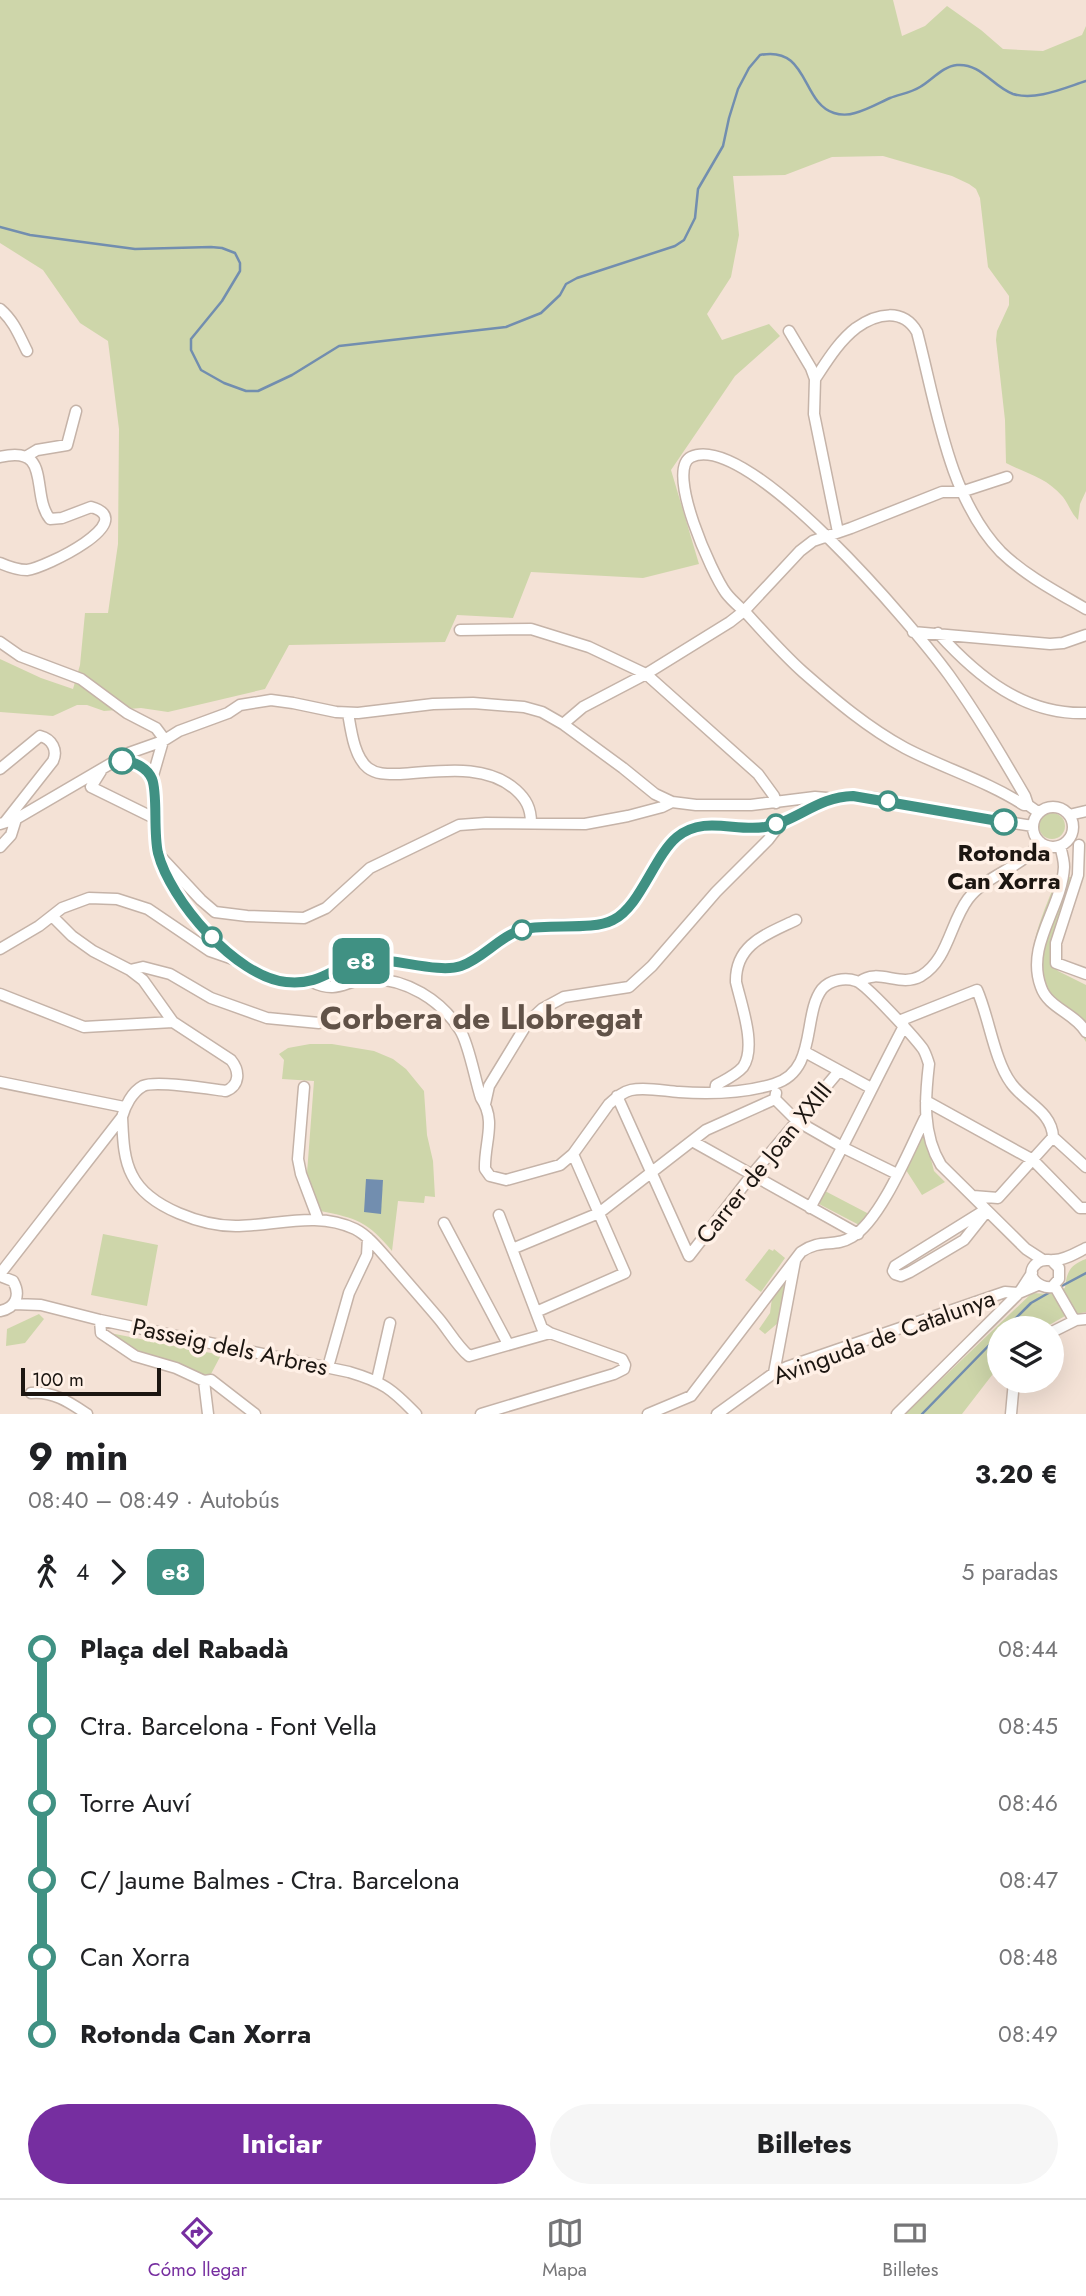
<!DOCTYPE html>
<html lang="es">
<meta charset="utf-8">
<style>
body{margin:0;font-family:Jost,sans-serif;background:#f6f6f6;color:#202124;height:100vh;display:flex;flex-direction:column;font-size:26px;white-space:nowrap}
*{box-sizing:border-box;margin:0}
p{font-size:23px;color:#757577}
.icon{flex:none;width:38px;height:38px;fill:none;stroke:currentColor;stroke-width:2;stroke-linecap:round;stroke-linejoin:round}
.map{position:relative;height:1414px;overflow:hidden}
.details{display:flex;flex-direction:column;background:#fff;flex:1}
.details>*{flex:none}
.badge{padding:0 14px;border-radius:10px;font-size:24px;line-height:46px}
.controls{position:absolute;left:987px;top:1316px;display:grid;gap:14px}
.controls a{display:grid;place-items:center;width:77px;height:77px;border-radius:50%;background:#fff;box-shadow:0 7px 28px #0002;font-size:35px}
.scale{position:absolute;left:21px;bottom:18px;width:140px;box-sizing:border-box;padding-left:7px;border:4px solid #1c1611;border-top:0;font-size:19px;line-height:24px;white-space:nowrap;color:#1c1611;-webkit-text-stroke:5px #fff0e6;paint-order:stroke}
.map>.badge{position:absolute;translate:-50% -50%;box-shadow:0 0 0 4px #fff}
.legs{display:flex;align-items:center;gap:10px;height:77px;padding:0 28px;font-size:23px}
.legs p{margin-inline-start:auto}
.head{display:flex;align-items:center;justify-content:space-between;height:119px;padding:0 28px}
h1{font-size:38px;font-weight:700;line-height:52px}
.primary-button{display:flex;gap:14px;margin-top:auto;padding:14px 28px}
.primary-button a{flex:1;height:80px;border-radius:42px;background:#762ea0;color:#fff;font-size:28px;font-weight:700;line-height:80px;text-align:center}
.primary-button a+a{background:#f6f6f6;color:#202124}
ul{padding:0 28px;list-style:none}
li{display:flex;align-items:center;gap:24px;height:77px;font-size:26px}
li i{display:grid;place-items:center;width:10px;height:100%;margin:0 9px;background:currentColor}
li i::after{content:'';width:18px;height:18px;margin:-9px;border:5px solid;border-radius:50%;background:#fff}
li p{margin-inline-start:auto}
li:first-child i{background:linear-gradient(#0000 50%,currentColor 0)}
li:last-child i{background:linear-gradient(currentColor 50%,#0000 0)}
.menu{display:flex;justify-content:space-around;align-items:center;height:98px;border-top:2px solid #e0e0e0;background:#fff;font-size:19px;color:#757577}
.menu a{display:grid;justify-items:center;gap:4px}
.menu .active{color:#762ea0}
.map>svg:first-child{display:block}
.green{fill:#ced6aa}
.water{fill:#728eaf}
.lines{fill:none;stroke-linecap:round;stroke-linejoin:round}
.stream{stroke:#728eaf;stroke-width:2.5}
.minor-casing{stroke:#c5b3a8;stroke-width:13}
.minor{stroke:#fff;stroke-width:10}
.line-1-casing{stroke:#fff;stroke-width:16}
.line-1{stroke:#409183;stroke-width:10}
.stop-1-dot{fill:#fff;stroke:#409183;stroke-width:3.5}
.labels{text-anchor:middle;stroke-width:7;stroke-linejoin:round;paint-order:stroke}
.stop-label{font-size:24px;font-weight:bold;fill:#1c1611;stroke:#fff0e6}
.street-label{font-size:24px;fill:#1c1611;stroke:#fff0e6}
.district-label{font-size:32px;font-weight:bold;fill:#615248;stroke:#fff0e6}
</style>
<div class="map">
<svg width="1086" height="1414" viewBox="0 0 1086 1414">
<rect width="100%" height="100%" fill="#f4e2d6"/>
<path class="green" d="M 0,0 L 893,0 L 902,36 L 925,26 L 947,6 L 981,30 L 1003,49 L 1043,51 L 1082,35 L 1086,26 L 1086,491 L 1080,504 L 1078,520 C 1071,513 1069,505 1063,497 C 1046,477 1027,474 1006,463 L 1005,420 L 996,340 L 997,331 L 1009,305 L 1009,296 L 988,267 L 980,198 L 976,189 L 969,184 L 952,176 L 883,156 L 832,157 L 785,175 L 733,176 L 739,235 L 731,277 L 707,314 L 722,340 L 769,324 L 780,336 L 735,376 L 671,470 L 699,564 L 643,578 L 531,572 L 513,618 L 457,615 L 445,642 L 289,645 L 265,689 L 168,712 L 141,708 L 104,711 L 87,705 L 77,705 L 53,716 L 0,712 L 0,659 L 41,678 L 73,689 L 80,665 L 85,613 L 108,613 L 118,544 L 119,429 L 108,341 L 80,323 L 43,270 L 0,243 Z
M1039 826a13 13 0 1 1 26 0a13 13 0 1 1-26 0Z
M 1072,877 L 1051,943 L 1051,963 L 1058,971 L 1086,985 L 1086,1042 C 1082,1036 1079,1029 1074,1024 C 1064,1016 1052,1010 1044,1001 C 1015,968 1044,913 1057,878 Z
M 310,1044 L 332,1044 L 374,1051 L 393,1059 L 406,1069 L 424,1091 L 427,1135 L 433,1161 L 435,1197 L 425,1196 L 424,1203 L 398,1201 L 392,1251 C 368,1222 357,1218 320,1211 L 307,1173 L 314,1081 L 282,1079 L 284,1060 L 279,1054 L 288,1048 Z
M 920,1135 L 925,1136 L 934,1171 L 945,1182 L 922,1195 L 904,1167 Z
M 825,1191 L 869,1214 L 863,1227 L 819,1204 Z
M 103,1234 L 158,1245 L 147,1306 L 91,1295 Z
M 769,1249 L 773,1251 L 774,1249 L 785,1258 L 761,1292 L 745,1280 Z
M 1086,1259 L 1086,1312 L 1065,1316 L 1044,1328 L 999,1328 L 999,1366 L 962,1414 L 905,1414 L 1032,1293 L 1049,1294 L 1065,1288 C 1067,1271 1070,1265 1086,1259 Z
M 787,1278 L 779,1322 L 765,1334 L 759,1329 L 770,1313 L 772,1298 Z
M 39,1314 L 44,1319 L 25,1343 L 6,1346 L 7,1329 Z
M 110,1333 L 221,1355 L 211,1374 L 201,1375 L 177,1363 L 140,1352 L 127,1347 Z"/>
<path class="water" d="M 366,1179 L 383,1180 L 381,1214 L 364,1212 Z"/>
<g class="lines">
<path class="stream" d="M 0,227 L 30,235 L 135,249 L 211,247 L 222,248 L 235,253 L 240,263 L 240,271 L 222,301 L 191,339 L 191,350 L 201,370 L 224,383 L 246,391 L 258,391 L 292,375 L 339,346 L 506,327 L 541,313 L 560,295 L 566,284 L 577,278 L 675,246 L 684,240 L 695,218 L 698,189 L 723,146 L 729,118 L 738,89 L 749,68 L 760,55 C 809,45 801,103 834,113 C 840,115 849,115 855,113 C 867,110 879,103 890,98 C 900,94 910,93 920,87 C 931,81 943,66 957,65 C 981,63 993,87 1013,94 C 1036,101 1064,88 1086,81
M 1058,1288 L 1086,1273
M 1006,1328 L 1031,1303 L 1052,1291
M 922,1414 L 999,1335"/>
<defs>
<path id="minor" d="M 0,309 C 14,321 19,335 27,351
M 789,331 L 811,368 L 815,379 L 814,414 L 838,532
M 815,379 C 827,361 839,341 856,328 C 877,313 903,308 917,332 C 936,404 948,497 1001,552 C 1026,576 1057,592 1086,609
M 27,456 L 37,450 L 67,445 L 76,411
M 0,457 C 53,444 30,494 50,519 L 62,518 L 91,507 C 141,521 45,568 27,570 C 17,570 9,567 0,563
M 460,630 L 531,629 L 589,647 L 646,674 L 758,774 L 774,796 L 776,803
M 913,632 L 1050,644 L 1063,643 L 1086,635
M 938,633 C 978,677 1024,715 1086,713
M 0,642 L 20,656 L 81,679 L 127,713 L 156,728 L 162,736 L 163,741 L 152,779
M 348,713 C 351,730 354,757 368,768 C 377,775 389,774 400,774 C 437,772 485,762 516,790 C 526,799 531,808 531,823
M 563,724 L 583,707 L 646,674 L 730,622 L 744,611 L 800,551 L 813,541 L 851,528 L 942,492 L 961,492 L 1007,477
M 115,761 C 132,761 143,765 152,779 C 157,804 152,830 158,855 C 169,896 200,926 231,954 C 241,962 250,972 262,976 C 276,982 294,984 310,982 C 328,980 342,965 359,961 C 391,954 425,972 457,967 C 479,964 495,939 517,932 C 532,926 549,925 565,925 C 582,925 598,928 613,920 C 646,903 654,842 695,828 C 717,820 741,831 765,827 C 792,822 813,800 840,797 C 865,794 891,801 915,806 C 954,813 994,820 1033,826
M 0,769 L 40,736 C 52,739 58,750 53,761 L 5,822
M 101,771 L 91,787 L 154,818
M 1028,805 L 1024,805 C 987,781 943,768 905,748 C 868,728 835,700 803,672 C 784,655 766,635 748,615 C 741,608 732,601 726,593 C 712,574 665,470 691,457 C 748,429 917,631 949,675 C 977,714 1001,755 1025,796 L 1028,805 L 1038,812
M1033 827a20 20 0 1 1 40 0a20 20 0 1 1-40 0Z
M 1069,815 L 1086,811
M 0,824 L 16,819 L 129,753 L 163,741 L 179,731 L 228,713 L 240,705 L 271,700 L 293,703 L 336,712 L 358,713 L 433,704 L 473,703 L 524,707 L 542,712 L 563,724 L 623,768 L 655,794 L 672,802 L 696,805 L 751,805 L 815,797 L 827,798
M 1079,845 L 1078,875 L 1056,943 L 1056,963 L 1086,974
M 1060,846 C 1062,853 1064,860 1064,867 C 1062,908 1025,945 1041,987 C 1048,1008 1075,1013 1086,1032
M 0,847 L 11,835 L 16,819
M 160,856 L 201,900 L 215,912 L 247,916 L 304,918 L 326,908 L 370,868 L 459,825 L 486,823 L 585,824 L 628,816 L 662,807 L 672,802
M 0,949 L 39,926 L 62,908 L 89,898 L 117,899 L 148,909 L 210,951 L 236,960
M 130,970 L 143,967 L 170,974 L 211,998 L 267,1018 L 319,1023
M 312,982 C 339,995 346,979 369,979 C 406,978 441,1000 460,1030 C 469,1044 475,1080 481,1098 C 497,1121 484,1143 485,1169 L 490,1176 L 506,1180 L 560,1165 L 573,1154 L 609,1104 C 616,1098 622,1092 631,1090 C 646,1087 664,1091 679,1092 C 709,1094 745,1093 774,1084 C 818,1071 802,1015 822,989 C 830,980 845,977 856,981 C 866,984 915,1038 923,1049 C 926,1054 927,1058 929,1064 C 925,1098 922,1134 941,1165 L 1026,1249 L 1043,1260
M 859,982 C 879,967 899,988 921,976 C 948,960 950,923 968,899 C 987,874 1023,868 1040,842
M 0,994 L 84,1027 L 173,1022
M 899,1021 L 977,990 C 989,1017 994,1060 1011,1083 C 1024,1102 1052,1111 1053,1137 L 1086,1167
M 805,1052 L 871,1088
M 0,1082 L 124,1107
M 304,1087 L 298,1159 L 301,1174 L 318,1219
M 715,1092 L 716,1085 C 725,1080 736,1075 743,1067 C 757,1047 741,1004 736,982 C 735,944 767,934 796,920
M 776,1093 L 775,1099 L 797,1121 L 844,1148 L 897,1174
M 617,1096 L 689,1256 L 751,1176 L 839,1071
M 926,1101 L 1033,1160 L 1080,1208 L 1086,1208
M 485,1104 L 489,1086 L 528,1022 L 542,1009 L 564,997 L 629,987 L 652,966 L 716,892 L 768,840 L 781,823
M 122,1117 C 123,1136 123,1158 132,1175 C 148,1208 205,1227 239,1226 C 278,1225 318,1211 355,1229 C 369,1236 380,1251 390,1262 C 406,1281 423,1300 439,1319 C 449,1331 457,1346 469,1356 L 550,1333
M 692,1141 L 858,1234
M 973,1196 L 998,1198 L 1053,1137
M 810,1208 C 843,1149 872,1087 904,1026
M 985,1210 L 895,1266 L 893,1271 L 895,1274 L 901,1276 L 910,1272 L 964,1240 L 987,1211
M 444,1223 L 508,1344
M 512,1249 L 599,1213 L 706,1130 L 775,1099
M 1052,1261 L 1059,1268 L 1059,1279 L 1052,1287 C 1038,1289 1023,1274 1037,1263 C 1043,1258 1048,1261 1054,1260 C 1065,1260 1076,1253 1086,1248
M 0,1274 L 122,1117 C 125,1106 132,1092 143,1086 C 156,1080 210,1089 226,1091 C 240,1085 240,1071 231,1060 L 173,1022 L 143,980 L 130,970 L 93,951 L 72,936 L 52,916
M 0,1276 L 13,1281 C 21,1295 16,1308 0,1311
M 1054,1285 L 1073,1318 L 1076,1320 L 1086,1319
M 14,1304 L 41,1305 L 100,1320 L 349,1372 C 383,1382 392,1389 416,1414
M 536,1312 L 625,1273 L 573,1154
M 100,1320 L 101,1333 L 135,1356 L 176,1368 L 204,1381 L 211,1380 L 255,1414
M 1052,1332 L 1076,1320
M 328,1367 L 349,1293 L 367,1255 L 368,1238
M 774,1373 L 795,1261
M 377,1380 L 390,1323
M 204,1381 L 208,1414
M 31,1393 C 53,1391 69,1402 87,1414
M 481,1414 L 614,1374 L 624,1369 L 625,1365 L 622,1359 L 550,1333 L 542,1328 L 499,1215
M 648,1414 L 691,1396 L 801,1252 C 821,1238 834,1248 852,1237 C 881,1220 909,1150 925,1118
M 717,1414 L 774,1373 L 787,1367 L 1005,1292 L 1019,1293 L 1038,1285
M 897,1414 L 1019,1293 L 1032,1273
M 1011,1414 L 1014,1381"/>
</defs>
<use href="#minor" class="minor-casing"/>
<use href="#minor" class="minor"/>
</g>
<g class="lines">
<defs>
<path id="line-1" d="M 122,761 C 133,761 147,767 152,779 C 158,794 153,831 158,853 C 170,900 236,977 286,982 C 325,986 334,963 366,960 C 392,957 438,974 461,966 C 484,958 499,936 524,929 C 551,923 592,931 613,920 C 640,907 654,856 677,837 C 704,815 735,832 765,827 C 798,821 817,797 853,796 L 1004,822"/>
</defs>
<use href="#line-1" class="line-1-casing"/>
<use href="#line-1" class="line-1"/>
</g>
<g class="stop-1-dot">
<circle cx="122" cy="761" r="12"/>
<circle cx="888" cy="801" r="9"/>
<circle cx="1004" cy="822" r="12"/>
<circle cx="776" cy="824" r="9"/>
<circle cx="522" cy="930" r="9"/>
<circle cx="212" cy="937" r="9"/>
</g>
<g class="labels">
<g class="stop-label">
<text x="1004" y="861">Rotonda<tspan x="1004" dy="28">Can Xorra</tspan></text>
</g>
<g class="street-label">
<text transform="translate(764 1163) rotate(-51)" y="8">Carrer de Joan XXIII</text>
<text transform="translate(884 1337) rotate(-20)" y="8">Avinguda de Catalunya</text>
<text transform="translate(230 1347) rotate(12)" y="8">Passeig dels Arbres</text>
</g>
<g class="district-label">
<text x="481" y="1029">Corbera de Llobregat</text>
</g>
</g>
</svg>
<div class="controls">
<a><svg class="icon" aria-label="layers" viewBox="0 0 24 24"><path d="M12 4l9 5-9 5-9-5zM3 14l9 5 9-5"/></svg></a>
</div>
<div class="scale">100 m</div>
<b class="badge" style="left:361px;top:961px;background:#409183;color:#fff">e8</b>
</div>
<section class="details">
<div class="head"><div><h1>9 min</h1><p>08:40 – 08:49 · Autobús</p></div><b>3.20 €</b></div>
<div class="legs"><svg class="icon" aria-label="walk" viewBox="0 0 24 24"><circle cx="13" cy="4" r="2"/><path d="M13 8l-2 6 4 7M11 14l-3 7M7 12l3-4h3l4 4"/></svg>4<svg class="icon" aria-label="forward" viewBox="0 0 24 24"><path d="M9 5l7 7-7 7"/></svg><b class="badge" style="background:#409183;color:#fff">e8</b><p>5 paradas</p></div>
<ul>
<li><i style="color:#409183"></i><b>Plaça del Rabadà</b><p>08:44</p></li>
<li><i style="color:#409183"></i><span>Ctra. Barcelona - Font Vella</span><p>08:45</p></li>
<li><i style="color:#409183"></i><span>Torre Auví</span><p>08:46</p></li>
<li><i style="color:#409183"></i><span>C/ Jaume Balmes - Ctra. Barcelona</span><p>08:47</p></li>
<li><i style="color:#409183"></i><span>Can Xorra</span><p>08:48</p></li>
<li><i style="color:#409183"></i><b>Rotonda Can Xorra</b><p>08:49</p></li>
</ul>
<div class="primary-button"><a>Iniciar</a><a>Billetes</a></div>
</section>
<nav class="menu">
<a class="active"><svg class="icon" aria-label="directions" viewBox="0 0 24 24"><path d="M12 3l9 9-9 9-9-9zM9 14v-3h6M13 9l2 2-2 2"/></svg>Cómo llegar</a>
<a><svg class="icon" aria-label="map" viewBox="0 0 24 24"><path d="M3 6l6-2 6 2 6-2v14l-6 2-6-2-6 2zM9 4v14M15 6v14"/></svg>Mapa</a>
<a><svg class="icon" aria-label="tickets" viewBox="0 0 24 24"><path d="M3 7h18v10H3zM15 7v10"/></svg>Billetes</a>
</nav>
